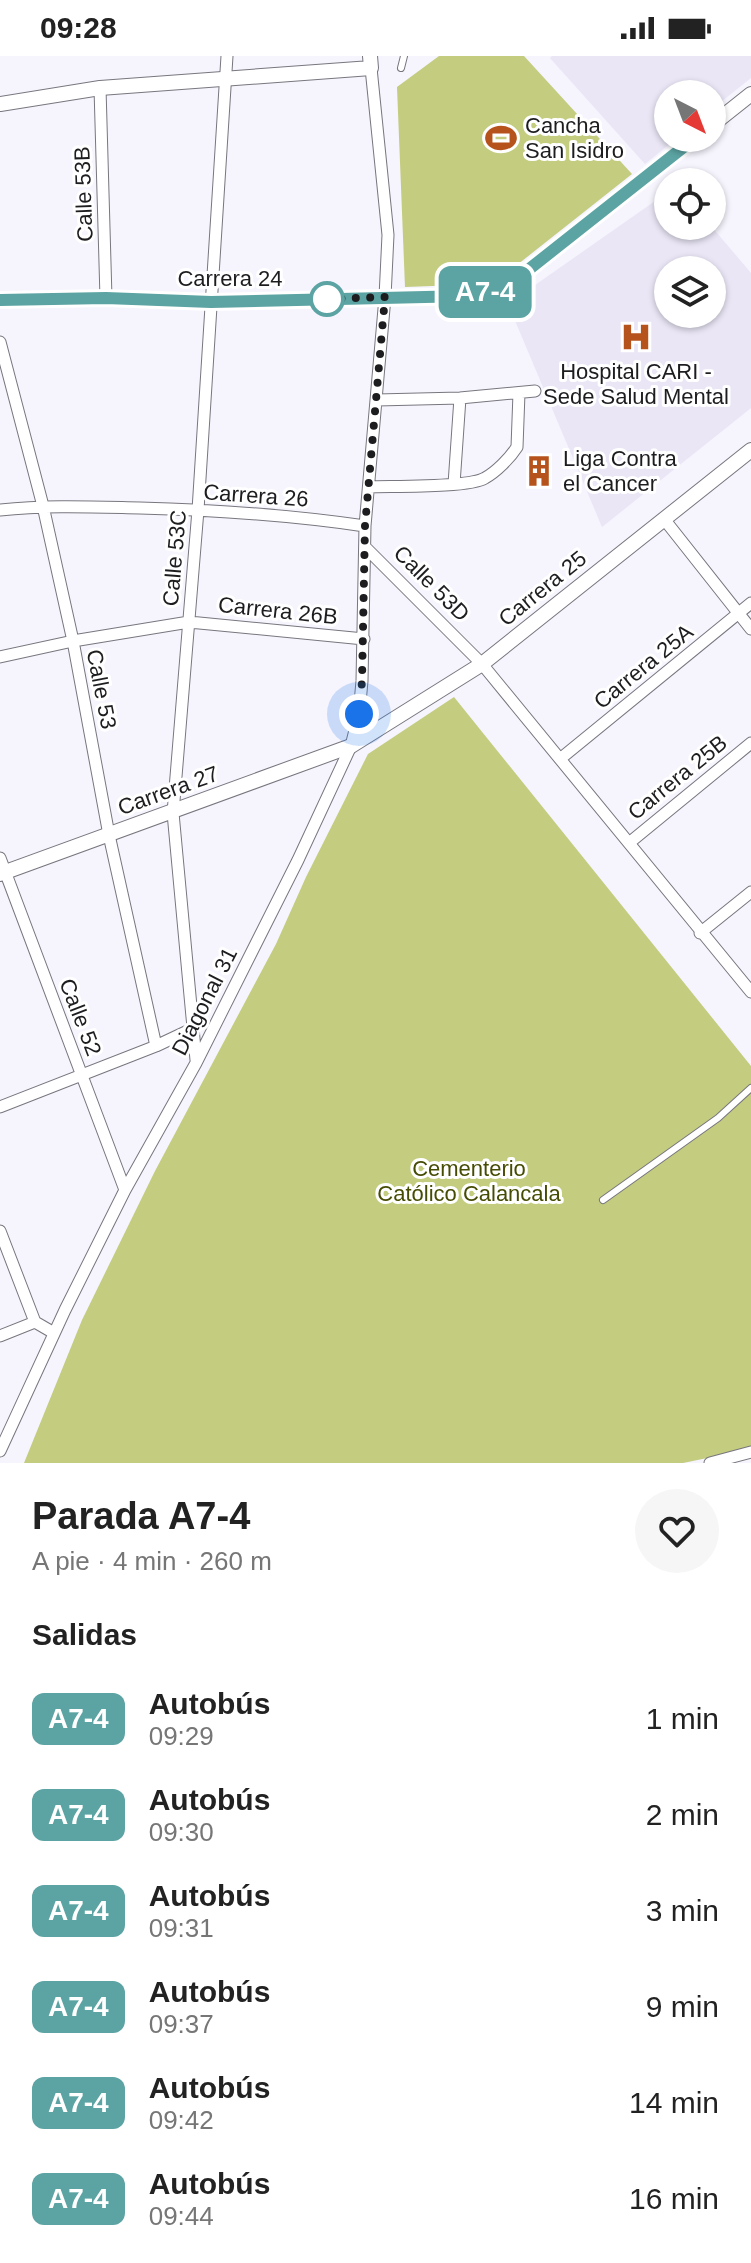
<!DOCTYPE html>
<html lang="es">
<meta charset="utf-8">
<style>
body{margin:0;font-family:Arial,sans-serif;background:#f6f6f6;color:#222;height:100vh;display:flex;flex-direction:column;font-size:30px;white-space:nowrap}
*{box-sizing:border-box;margin:0}
p{font-size:26px;color:#767676}
.icon{flex:none;width:44px;height:44px;fill:none;stroke:currentColor;stroke-width:2;stroke-linecap:round;stroke-linejoin:round}
.map{position:relative;height:1407px;overflow:hidden}
.drawer{display:flex;flex-direction:column;background:#fff;flex:1}
.drawer>*{flex:none}
.badge{padding:0 16px;border-radius:12px;font-size:28px;line-height:52px}
.needle{width:52px;rotate:138deg}
.fabs{position:absolute;left:654px;top:24px;display:grid;gap:16px}
.fabs a{display:grid;place-items:center;width:72px;height:72px;border-radius:50%;background:#fff;box-shadow:0 2px 6px #0004;font-size:40px}
.you{position:absolute;width:40px;height:40px;margin:-20px;border:6px solid #fff;border-radius:50%;background:#1a73e8;box-shadow:0 0 0 12px #1a73e833}
.map>.badge{position:absolute;translate:-50% -50%;box-shadow:0 0 0 4px #fff}
h2{padding:0 32px;font-size:30px;line-height:72px}
.round{display:grid;place-items:center;flex:none;width:84px;height:84px;border-radius:42px;background:#f6f6f6}
.head{display:flex;align-items:center;justify-content:space-between;height:136px;padding:0 32px}
h1{font-size:38px;font-weight:600;line-height:60px}
ul{padding:0;list-style:none}
li{display:flex;align-items:center;gap:24px;height:96px;padding:0 32px}
li div{flex:1}
li b{display:block;font-size:30px}
li em{font-style:normal}
li .badge{min-width:88px;font-weight:700;text-align:center}
.status{display:flex;justify-content:space-between;align-items:center;height:56px;padding:0 40px;background:#fff;direction:ltr}
.status svg{height:22px;fill:currentColor}
.map>svg:first-child{display:block}
.built{fill:#eae6f6;fill-rule:evenodd}
.green{fill:#c4cc7f}
.lines{fill:none;stroke-linecap:round;stroke-linejoin:round}
.service-casing{stroke:#78767e;stroke-width:8}
.minor-casing{stroke:#78767e;stroke-width:13}
.tertiary-casing{stroke:#78767e;stroke-width:16}
.service{stroke:#fff;stroke-width:6}
.minor{stroke:#fff;stroke-width:11}
.tertiary{stroke:#fff;stroke-width:14}
.line-casing{stroke:#fff;stroke-width:18}
.line{stroke:#5ba4a3;stroke-width:12}
.walk{stroke:#1d1c1f;stroke-width:8;stroke-dasharray:0 14.4}
.stop-dot{fill:#fff;stroke:#5ba4a3;stroke-width:4}
.labels{text-anchor:middle;stroke-width:6;stroke-linejoin:round;paint-order:stroke}
.poi-label{font-size:22px;fill:#1d1c1f;stroke:#fff;text-anchor:start}
.street-label{font-size:22px;fill:#1d1c1f;stroke:#fff}
.park-label{font-size:22px;fill:#474c04;stroke:#fff}
</style>
<div class="status"><b>09:28</b><svg viewBox="0 0 49 12"><path d="M0 12V9h3v3zM5 12V6h3v6zM10 12V3h3v9zM15 12V0h3v12zM26 1h20v11H26zM47 4h2v5h-2z"/></svg></div>
<div class="map">
<svg width="751" height="1407" viewBox="0 0 751 1407">
<rect width="100%" height="100%" fill="#f6f4fd"/>
<path class="built" d="M 552,0 L 751,0 L 751,22 L 712,53 L 712,38 L 668,38 L 668,82 L 677,82 L 645,108 L 550,2 Z
M 668,136 L 668,170 L 711,170 L 751,217 L 751,352 L 602,471 L 508,248 ZM 668,214 L 712,214 L 712,258 L 668,258 Z"/>
<path class="green" d="M 439,0 L 524,0 L 632,118 L 522,205 L 487,228 L 405,231 L 397,31 Z
M 454,641 L 751,1010 L 751,1393 L 683,1407 L 24,1407 L 82,1264 L 155,1115 L 276,888 L 306,821 L 368,698 Z"/>
<g class="lines">
<defs>
<path id="service" d="M 401,12 L 404,0
M 603,1144 L 718,1062 L 751,1032"/>
<path id="minor" d="M 100,32 L 106,242
M 0,286 L 43,450 L 73,585 L 109,779 L 156,990
M 377,344 L 460,342 L 535,335
M 454,428 L 460,342
M 369,431 C 392,430 469,432 485,422 C 496,416 510,402 517,391 L 519,337
M 0,454 C 47,449 93,451 140,452 C 216,454 290,459 365,470
M 664,463 L 751,573
M 366,492 L 482,608 L 751,936
M 0,601 L 73,585 L 189,566 L 364,583
M 560,703 L 751,547
M 629,787 L 751,687
M 0,802 L 125,1134
M 700,877 L 751,836
M 196,1004 L 173,757 L 198,454 L 227,0
M 0,1051 L 156,990 L 192,973
M 0,1175 L 35,1266 L 54,1277
M 0,1280 L 35,1266
M 0,1395 L 65,1254 L 125,1134 L 196,1007 L 298,804 L 351,690 L 359,658 L 362,625 L 365,470 L 385,241 L 388,179 L 371,12
M 710,1407 L 751,1396"/>
<path id="tertiary" d="M 0,48 L 100,32 L 371,12 L 370,0
M 712,69 L 751,38
M 0,244 L 106,242 L 211,246 L 468,240 L 494,234 L 528,214 L 695,82
M 0,818 L 351,690 L 482,608 L 751,394"/>
</defs>
<use href="#service" class="service-casing"/>
<use href="#minor" class="minor-casing"/>
<use href="#tertiary" class="tertiary-casing"/>
<use href="#service" class="service"/>
<use href="#minor" class="minor"/>
<use href="#tertiary" class="tertiary"/>
</g>
<g class="lines">
<defs>
<path id="line" d="M 0,244 L 106,242 L 211,246 L 468,240 L 494,234 L 528,214 L 695,82"/>
</defs>
<use href="#line" class="line-casing"/>
<use href="#line" class="line"/>
<path class="walk" d="M 327,243 L 385,241 L 365,470 L 362,625 L 359,658"/>
</g>
<defs>
<symbol id="stadium-bare" viewBox="-9 -9 18 18"><path d="M0-5a6.5 5 0 1 0 0 10a6.5 5 0 1 0 0-10ZM-3.5-1.8h7v3.6h-7Z" fill="#b6531c" stroke="#fff" stroke-width="2.5" paint-order="stroke"/></symbol>
<symbol id="hospital-bare" viewBox="-9 -9 18 18"><path d="M-5-5h3v3.5h4V-5h3V5h-3V1.5h-4V5h-3Z" fill="#b6531c" stroke="#fff" stroke-width="2.5" paint-order="stroke"/></symbol>
<symbol id="building-bare" viewBox="-9 -9 18 18"><path d="M-4-6H4V6H1V3H-1V6H-4ZM-2.5-4.3h1.7v1.8h-1.7ZM.8-4.3h1.7v1.8H.8ZM-2.5-1h1.7V.8h-1.7ZM.8-1h1.7V.8H.8Z" fill="#b6531c" stroke="#fff" stroke-width="2.5" paint-order="stroke"/></symbol>
</defs>
<g fill-rule="evenodd">
<use href="#stadium-bare" x="479" y="60" width="44" height="44"/>
<use href="#hospital-bare" x="614" y="259" width="44" height="44"/>
<use href="#building-bare" x="517" y="393" width="44" height="44"/>
</g>
<circle class="stop-dot" cx="327" cy="243" r="16"/>
<g class="labels">
<g class="poi-label">
<text x="525" y="77">Cancha<tspan x="525" dy="25">San Isidro</tspan></text>
<text x="636" y="323" text-anchor="middle">Hospital CARI -<tspan x="636" dy="25">Sede Salud Mental</tspan></text>
<text x="563" y="410">Liga Contra<tspan x="563" dy="25">el Cancer</tspan></text>
</g>
<g class="street-label">
<text transform="translate(83 138) rotate(-92)" y="8">Calle 53B</text>
<text x="230" y="230">Carrera 24</text>
<text transform="translate(256 439) rotate(4)" y="8">Carrera 26</text>
<text transform="translate(174 502) rotate(-85)" y="8">Calle 53C</text>
<text transform="translate(432 527) rotate(45)" y="8">Calle 53D</text>
<text transform="translate(542 532) rotate(-39)" y="8">Carrera 25</text>
<text transform="translate(278 554) rotate(6)" y="8">Carrera 26B</text>
<text transform="translate(643 610) rotate(-39)" y="8">Carrera 25A</text>
<text transform="translate(102 633) rotate(79)" y="8">Calle 53</text>
<text transform="translate(677 721) rotate(-39)" y="8">Carrera 25B</text>
<text transform="translate(168 734) rotate(-20)" y="8">Carrera 27</text>
<text transform="translate(204 945) rotate(-63)" y="8">Diagonal 31</text>
<text transform="translate(81 961) rotate(69)" y="8">Calle 52</text>
</g>
<g class="park-label">
<text x="469" y="1120">Cementerio<tspan x="469" dy="25">Católico Calancala</tspan></text>
</g>
</g>
</svg>
<div class="fabs">
<a><svg class="needle" viewBox="-14 -14 28 28"><path d="M0-13l5 13h-10z" fill="#e53935"/><path d="M0 13l5-13h-10z" fill="#767676"/></svg></a>
<a><svg class="icon" aria-label="locate" viewBox="0 0 24 24"><circle cx="12" cy="12" r="6"/><path d="M12 2v4M12 18v4M2 12h4M18 12h4"/></svg></a>
<a><svg class="icon" aria-label="layers" viewBox="0 0 24 24"><path d="M12 4l9 5-9 5-9-5zM3 14l9 5 9-5"/></svg></a>
</div>
<div class="you" style="left:359px;top:658px"></div>
<b class="badge" style="left:485px;top:236px;background:#5ba4a3;color:#fff">A7-4</b>
</div>
<section class="drawer">
<div class="head"><div><h1>Parada A7-4</h1><p>A pie · 4 min · 260 m</p></div><a class="round"><svg class="icon" aria-label="heart" viewBox="0 0 24 24"><path d="M12 20l-8-8c-3-5 5-10 8-4 3-6 11-1 8 4z"/></svg></a></div>
<h2>Salidas</h2>
<ul>
<li><span class="badge" style="background:#5ba4a3;color:#fff">A7-4</span><div><b>Autobús</b><p>09:29</p></div><em>1 min</em></li>
<li><span class="badge" style="background:#5ba4a3;color:#fff">A7-4</span><div><b>Autobús</b><p>09:30</p></div><em>2 min</em></li>
<li><span class="badge" style="background:#5ba4a3;color:#fff">A7-4</span><div><b>Autobús</b><p>09:31</p></div><em>3 min</em></li>
<li><span class="badge" style="background:#5ba4a3;color:#fff">A7-4</span><div><b>Autobús</b><p>09:37</p></div><em>9 min</em></li>
<li><span class="badge" style="background:#5ba4a3;color:#fff">A7-4</span><div><b>Autobús</b><p>09:42</p></div><em>14 min</em></li>
<li><span class="badge" style="background:#5ba4a3;color:#fff">A7-4</span><div><b>Autobús</b><p>09:44</p></div><em>16 min</em></li>
</ul>
</section>
